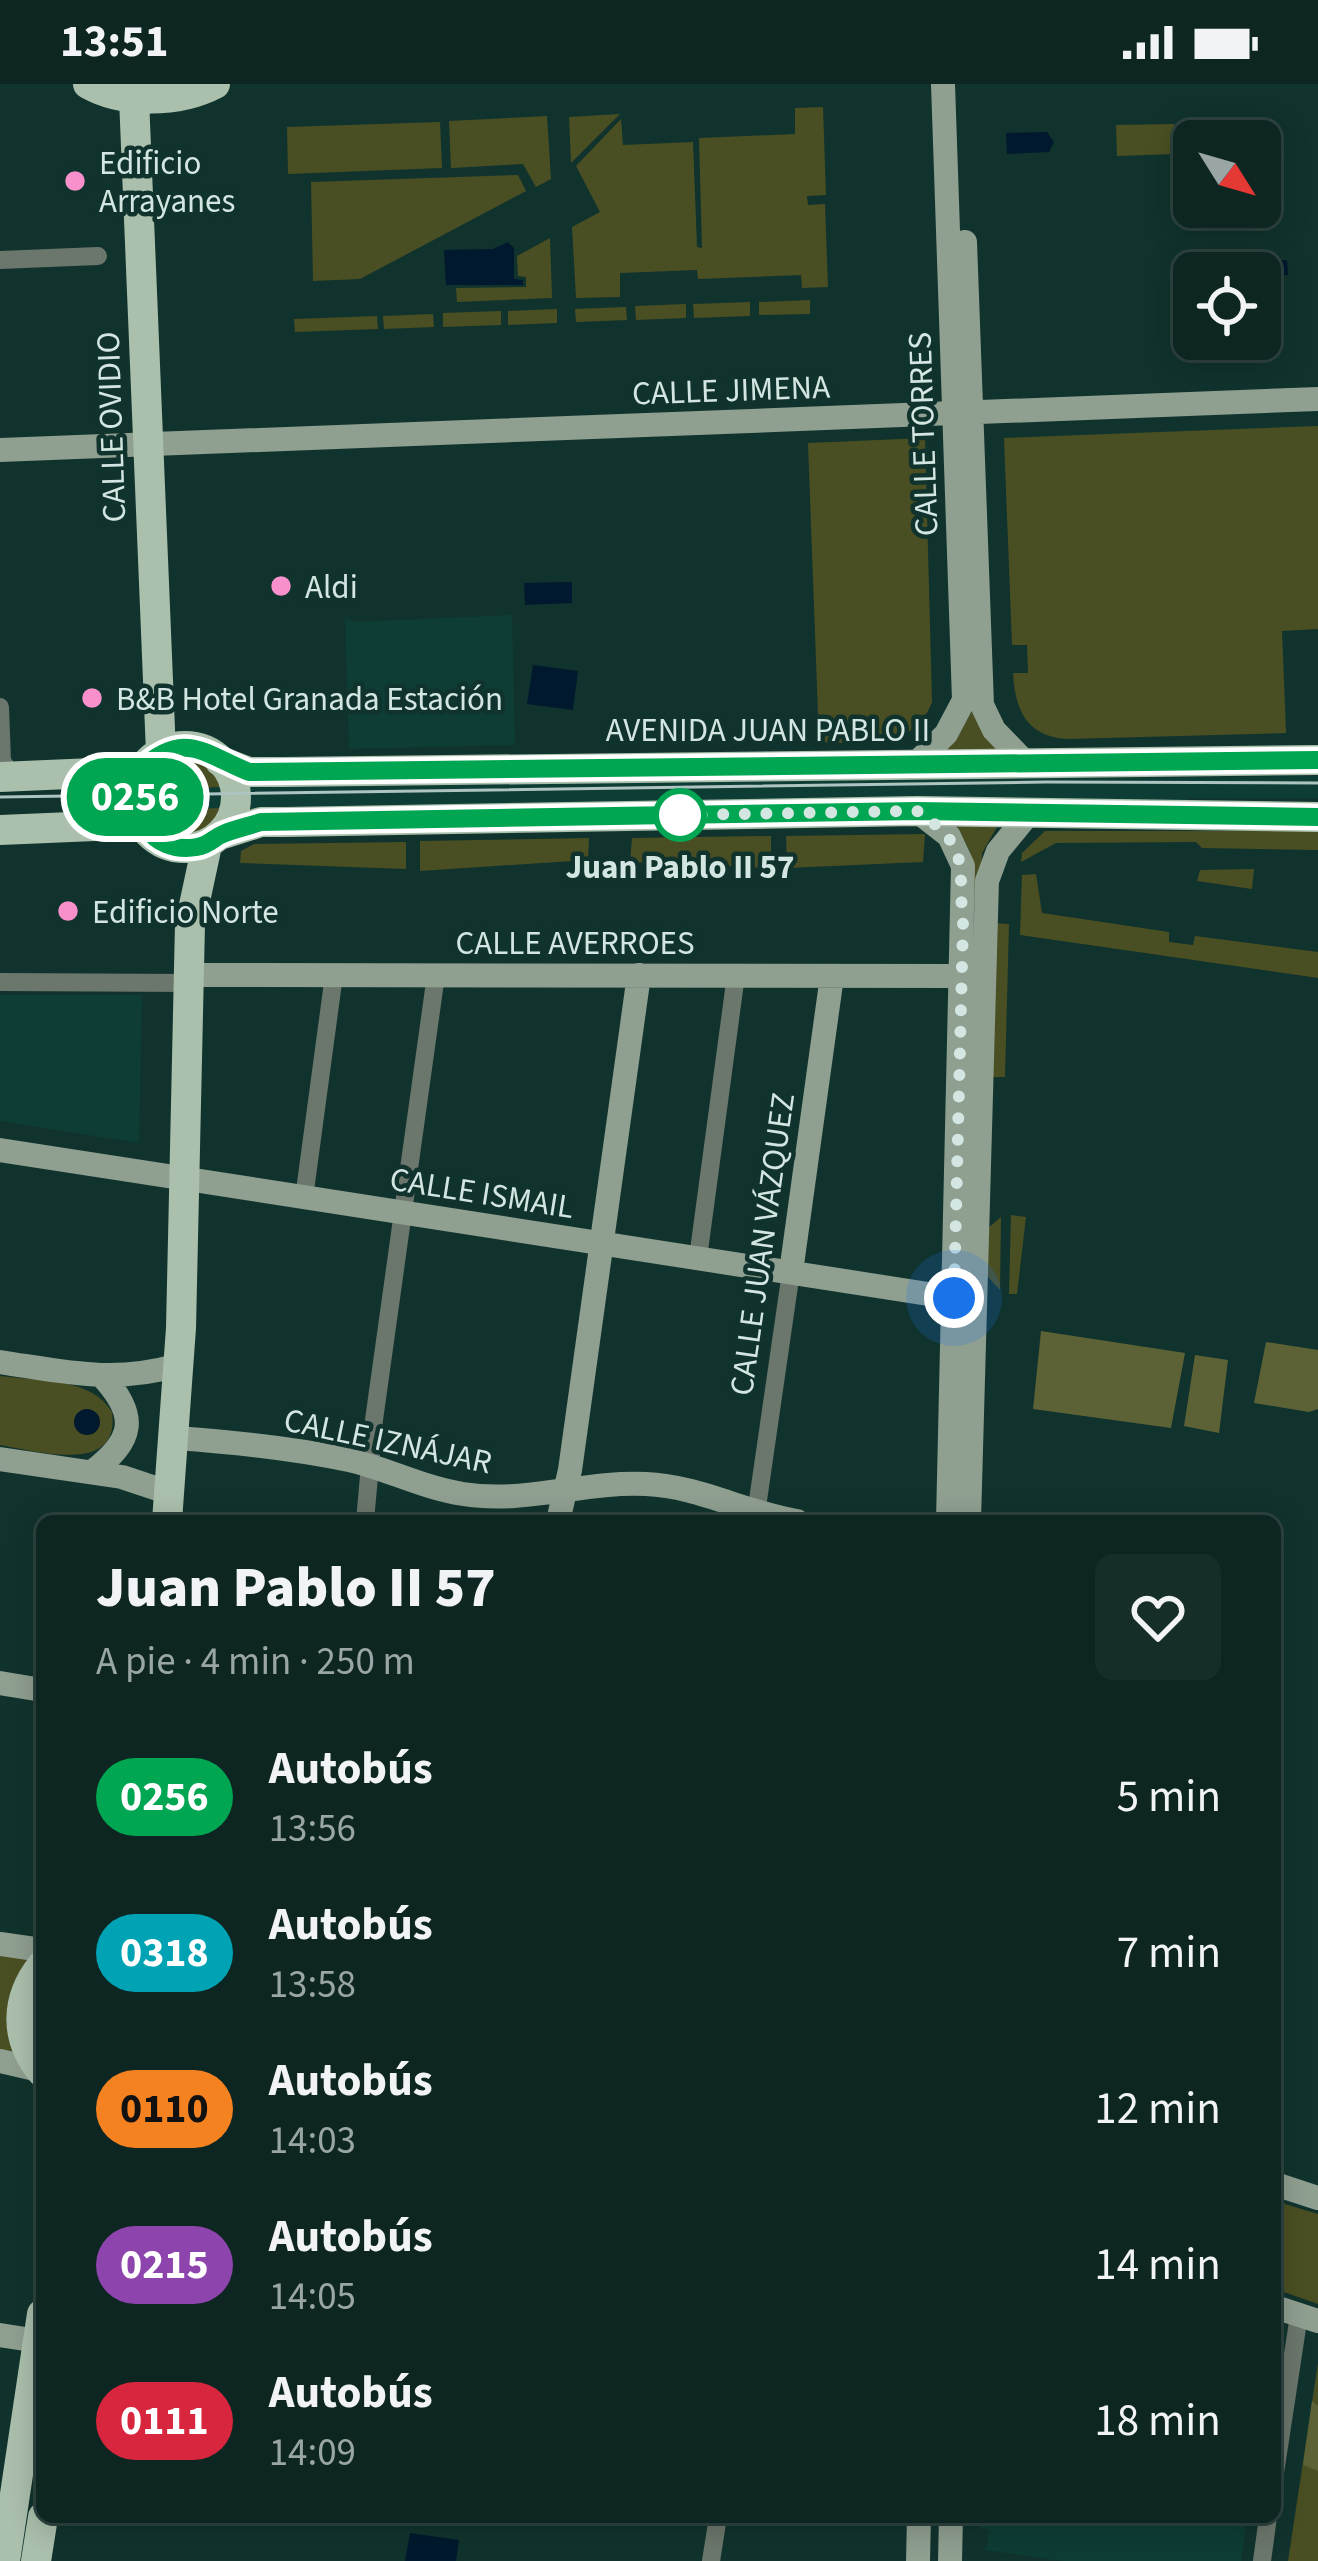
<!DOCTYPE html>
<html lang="es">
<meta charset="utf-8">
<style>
body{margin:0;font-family:"Source Sans 3",sans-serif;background:#162e2a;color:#f1f3f6;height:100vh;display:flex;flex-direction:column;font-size:45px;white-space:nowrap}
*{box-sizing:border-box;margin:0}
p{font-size:39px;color:#9aa5a5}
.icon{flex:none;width:66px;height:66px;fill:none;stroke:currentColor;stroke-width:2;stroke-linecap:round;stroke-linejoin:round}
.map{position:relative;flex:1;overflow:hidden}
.side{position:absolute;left:36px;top:1431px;width:1245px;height:1008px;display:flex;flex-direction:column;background:#0d2622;border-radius:18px;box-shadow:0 6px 30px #0003,0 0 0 3px #2d4340}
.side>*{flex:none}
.badge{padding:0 24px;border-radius:39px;font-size:42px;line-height:78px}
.needle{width:78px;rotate:127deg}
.buttons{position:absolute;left:1173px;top:36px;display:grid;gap:24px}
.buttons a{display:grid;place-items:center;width:108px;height:108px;border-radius:18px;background:#0d2622;box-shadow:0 6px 30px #0003,0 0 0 3px #2d4340;font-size:60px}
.you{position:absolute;width:60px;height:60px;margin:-30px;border:9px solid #fff;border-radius:50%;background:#1a73e8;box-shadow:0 0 0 18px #1a73e833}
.map>.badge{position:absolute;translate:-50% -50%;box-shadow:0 0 0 6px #fff}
.round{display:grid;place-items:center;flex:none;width:126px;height:126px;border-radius:18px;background:#162e2a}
.head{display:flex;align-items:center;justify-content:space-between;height:204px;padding:0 60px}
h1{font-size:57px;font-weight:800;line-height:90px}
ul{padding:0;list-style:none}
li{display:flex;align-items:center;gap:36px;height:156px;padding:0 60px}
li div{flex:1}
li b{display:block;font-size:45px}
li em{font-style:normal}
li .badge{min-width:132px;font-weight:700;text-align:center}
.status{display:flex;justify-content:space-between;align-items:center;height:84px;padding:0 60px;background:#0d2622;direction:ltr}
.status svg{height:33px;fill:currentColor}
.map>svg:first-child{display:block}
.built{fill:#0e3d36}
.green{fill:#4a4f23}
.forest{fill:#5d6236}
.water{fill:#01192e}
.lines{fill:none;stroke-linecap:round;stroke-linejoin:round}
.street{stroke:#6b766c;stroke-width:18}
.secondary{stroke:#8f9f90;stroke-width:24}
.primary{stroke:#aabfac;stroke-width:30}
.tram{stroke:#aec4c0;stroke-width:3}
.line-casing{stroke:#fff;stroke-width:27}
.line{stroke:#00a651;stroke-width:18}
.walk{stroke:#d3e6e2;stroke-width:12;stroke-dasharray:0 21.6}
.poi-dot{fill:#f890cb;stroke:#11332d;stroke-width:4.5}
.stop-dot{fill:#fff;stroke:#00a651;stroke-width:6}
.labels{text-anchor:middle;stroke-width:9;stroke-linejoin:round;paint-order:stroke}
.poi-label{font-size:33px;fill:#d3e6e2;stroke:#11332d;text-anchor:start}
.street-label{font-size:33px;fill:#d3e6e2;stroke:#11332d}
.stop-label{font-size:33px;font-weight:bold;fill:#d3e6e2;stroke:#11332d}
</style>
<div class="status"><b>13:51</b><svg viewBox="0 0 49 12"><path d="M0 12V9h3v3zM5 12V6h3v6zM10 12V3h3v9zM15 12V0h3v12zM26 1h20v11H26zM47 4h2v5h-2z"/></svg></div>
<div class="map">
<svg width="1318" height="2477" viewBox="0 0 1318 2477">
<rect width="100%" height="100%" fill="#11332d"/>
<path class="built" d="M 512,531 L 515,661 L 349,665 L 345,534 L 355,538 Z
M 1318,692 L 1318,714 L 1189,714 L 1188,724 L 151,726 L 149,715 L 150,705 L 253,701 Z
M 0,911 L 142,911 L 139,1059 L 0,1037 Z
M 981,2433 L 1247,2433 L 1241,2477 L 1064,2477 L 986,2466 L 989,2446 L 980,2444 Z"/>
<path class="green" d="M 823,23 L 826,111 L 807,112 L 808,121 L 825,120 L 828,203 L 802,204 L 801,191 L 698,195 L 697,186 L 620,189 L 620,213 L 576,214 L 572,143 L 600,128 L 576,82 L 621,35 L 623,61 L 693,58 L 697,163 L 702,164 L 699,54 L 795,50 L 795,24 Z
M 620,30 L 571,79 L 569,33 Z
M 547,32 L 551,95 L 536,103 L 523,80 L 451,84 L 449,37 Z
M 440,38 L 442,84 L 288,90 L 287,43 Z
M 1174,40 L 1175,70 L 1117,72 L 1116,41 Z
M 518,91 L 526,107 L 360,195 L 313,197 L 311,98 Z
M 550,154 L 552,214 L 457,218 L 456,204 L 526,203 L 526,193 L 518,192 L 517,172 Z
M 810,216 L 810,230 L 759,231 L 759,218 Z
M 750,218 L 750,232 L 694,234 L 693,220 Z
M 686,220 L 686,234 L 636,236 L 635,222 Z
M 626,223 L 627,236 L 576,238 L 575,225 Z
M 557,225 L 557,239 L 508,241 L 508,227 Z
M 501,227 L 501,241 L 443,243 L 443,229 Z
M 433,230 L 434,243 L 384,245 L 383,232 Z
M 377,232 L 378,245 L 295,248 L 294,235 Z
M 1318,342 L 1318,545 L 1282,547 L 1286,649 L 1068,655 C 1026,653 1015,625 1013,589 L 1028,589 L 1027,561 L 1012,561 L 1004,354 Z
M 925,354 L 932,618 C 914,667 862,659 819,658 L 808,359 Z
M 972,627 L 1004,669 L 941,670 L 956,655 Z
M 187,676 L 210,684 L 223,703 L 150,705 L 164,684 Z
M 223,724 C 207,759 169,759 151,726 Z
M 956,739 L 998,741 L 982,769 L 979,822 L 970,822 L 970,768 Z
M 1045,747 L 1318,747 L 1318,766 L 1202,764 L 1196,758 L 1056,759 L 1021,778 L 1022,769 Z
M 925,750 L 923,778 L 787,784 L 786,752 Z
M 771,752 L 771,784 L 630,778 L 632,754 Z
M 589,754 L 588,776 L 420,787 L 420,757 Z
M 406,758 L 406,785 L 240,779 L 241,767 L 254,760 Z
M 1254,785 L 1252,805 L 1197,797 L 1200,786 Z
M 1036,790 L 1042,829 L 1169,848 L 1169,858 L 1193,861 L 1195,852 L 1318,868 L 1318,894 L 1020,851 L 1022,791 Z
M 994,839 L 1009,840 L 1005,993 L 990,993 Z
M 1011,1131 L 1026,1133 L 1017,1210 L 1009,1210 Z
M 1001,1133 L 1000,1206 L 987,1192 L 988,1144 Z
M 0,1292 C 36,1297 92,1293 112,1328 C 121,1392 36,1367 0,1361 Z
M 0,1867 L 33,1872 L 20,1972 L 0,1969 Z
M 1275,2117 L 1318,2130 L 1318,2220 L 1275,2205 Z
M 1318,2279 L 1318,2477 L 1288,2477 Z"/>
<path class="forest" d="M 1041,1247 L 1185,1269 L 1171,1344 L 1033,1325 Z
M 1266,1258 L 1318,1266 L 1318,1325 L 1309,1328 L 1254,1319 Z
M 1195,1271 L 1228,1276 L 1219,1349 L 1184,1342 Z
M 1312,2317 L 1318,2322 L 1318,2387 L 1303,2381 Z"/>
<path class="water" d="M 1047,48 L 1054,58 L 1049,68 L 1007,70 L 1006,49 Z
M 508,158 L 514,164 L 514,195 L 523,196 L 523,201 L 446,201 L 444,166 L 493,165 Z
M 1287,176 L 1288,191 L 1260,192 L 1251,186 L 1243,189 L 1243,178 Z
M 572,498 L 572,519 L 525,521 L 524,499 Z
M 533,581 L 578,587 L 573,626 L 527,620 Z
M74 1338a13 13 0 1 1 26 0a13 13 0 1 1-26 0Z
M 410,2449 L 459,2456 L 456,2477 L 405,2477 Z"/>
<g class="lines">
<path class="street" d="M 0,176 L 98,172
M 0,623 L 2,677 L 13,693
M 0,898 L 189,899
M 304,1114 L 334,891
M 698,1174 L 736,891
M 365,1437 L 374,1336 L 436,891
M 755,1437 L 791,1188
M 1275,2389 L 1299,2231
M 711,2477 L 718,2433
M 1262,2477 L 1268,2433"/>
<path class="secondary" d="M 965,158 L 982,621 L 994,646 L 1026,679
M 0,366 L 1318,315
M 915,680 L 946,650 L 964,616 L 943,0
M 917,727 L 949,752 L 963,782 L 948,1437
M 189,891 L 961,892
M 0,1066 L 954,1214
M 791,1188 L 832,892
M 0,1278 C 67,1288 112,1300 179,1281
M 175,1354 C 233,1358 292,1364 349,1376 C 388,1385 423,1404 463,1410 C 525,1420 584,1397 646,1400 C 698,1402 746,1429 797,1437
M 0,1375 L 122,1393 L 170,1409
M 92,1388 C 134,1356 139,1332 102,1292
M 558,1437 L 570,1386 L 639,891
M 969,1437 L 987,797 L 998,767 L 1030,728
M 0,1599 L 42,1606
M 0,1860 L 42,1866
M 0,1977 L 39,1986
M 1275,2100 L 1318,2114
M 1275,2223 L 1318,2237
M 0,2251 L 38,2257
M 918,2477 L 919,2433
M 950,2477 L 951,2433"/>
<path class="primary" d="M 88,0 C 123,20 179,19 215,0
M 134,14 L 161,669
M134 713a51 51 0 1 1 102 0a51 51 0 1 1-102 0Z
M 220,677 L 249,688 L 283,688 L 1318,676
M 0,693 L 139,687
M 0,746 L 142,740
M 220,751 L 261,738 L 285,738 L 917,727 L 1318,733
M 167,1437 L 181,1244 L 190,840 L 207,761
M 42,1881 C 15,1915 14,1954 42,1988
M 5,2477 L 42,2230
M 36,2477 L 43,2433"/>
<path class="tram" d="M 0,713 L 1046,698 L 1318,699"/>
</g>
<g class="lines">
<defs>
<path id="line" d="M 1318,676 L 249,688 C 202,669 184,645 139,687 C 127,729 151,771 197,763 C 209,761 213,754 223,750 C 235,745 249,742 261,738 L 917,727 L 1318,733"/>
</defs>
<use href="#line" class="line-casing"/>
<use href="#line" class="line"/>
<path class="walk" d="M 680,731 L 917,727 C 973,764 957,782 963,840 L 954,1214"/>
</g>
<g class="poi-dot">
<circle cx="75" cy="97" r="12"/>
<circle cx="281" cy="502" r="12"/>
<circle cx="92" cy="614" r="12"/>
<circle cx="68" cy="827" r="12"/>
</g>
<circle class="stop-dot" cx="680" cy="731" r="24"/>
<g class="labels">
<g class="poi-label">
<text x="99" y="90">Edificio<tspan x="99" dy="38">Arrayanes</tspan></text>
<text x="305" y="514">Aldi</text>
<text x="116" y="626">B&amp;B Hotel Granada Estación</text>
<text x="92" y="839">Edificio Norte</text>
</g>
<g class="street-label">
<text transform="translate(731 305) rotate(-2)" y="12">CALLE JIMENA</text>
<text transform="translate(110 343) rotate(-92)" y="12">CALLE OVIDIO</text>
<text transform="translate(922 350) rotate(-92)" y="12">CALLE TORRES</text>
<text x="768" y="657">AVENIDA JUAN PABLO II</text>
<text x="575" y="870">CALLE AVERROES</text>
<text transform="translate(482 1108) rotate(9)" y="12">CALLE ISMAIL</text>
<text transform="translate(761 1160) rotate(-82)" y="12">CALLE JUAN VÁZQUEZ</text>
<text transform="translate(388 1356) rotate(12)" y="12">CALLE IZNÁJAR</text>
</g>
<g class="stop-label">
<text x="680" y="794">Juan Pablo II 57</text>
</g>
</g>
</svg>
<div class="buttons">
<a><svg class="needle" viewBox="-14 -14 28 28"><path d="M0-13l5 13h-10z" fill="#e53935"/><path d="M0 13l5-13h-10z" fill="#9aa5a5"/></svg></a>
<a><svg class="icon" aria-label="locate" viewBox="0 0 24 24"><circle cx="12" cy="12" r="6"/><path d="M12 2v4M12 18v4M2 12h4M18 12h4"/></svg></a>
</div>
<div class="you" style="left:954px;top:1214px"></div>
<b class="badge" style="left:135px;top:713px;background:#00a651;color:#fff">0256</b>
<section class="side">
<div class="head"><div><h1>Juan Pablo II 57</h1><p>A pie · 4 min · 250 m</p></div><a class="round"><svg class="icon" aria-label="heart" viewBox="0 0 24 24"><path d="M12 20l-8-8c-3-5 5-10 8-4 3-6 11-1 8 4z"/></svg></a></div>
<ul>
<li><span class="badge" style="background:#00a651;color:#fff">0256</span><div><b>Autobús</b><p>13:56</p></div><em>5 min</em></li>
<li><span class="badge" style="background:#00a3b4;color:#fff">0318</span><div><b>Autobús</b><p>13:58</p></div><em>7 min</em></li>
<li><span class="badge" style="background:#f58220;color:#111">0110</span><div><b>Autobús</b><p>14:03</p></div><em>12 min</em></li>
<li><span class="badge" style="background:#8e44ad;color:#fff">0215</span><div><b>Autobús</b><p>14:05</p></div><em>14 min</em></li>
<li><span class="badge" style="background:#d7263d;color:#fff">0111</span><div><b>Autobús</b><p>14:09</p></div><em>18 min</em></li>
</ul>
</section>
</div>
